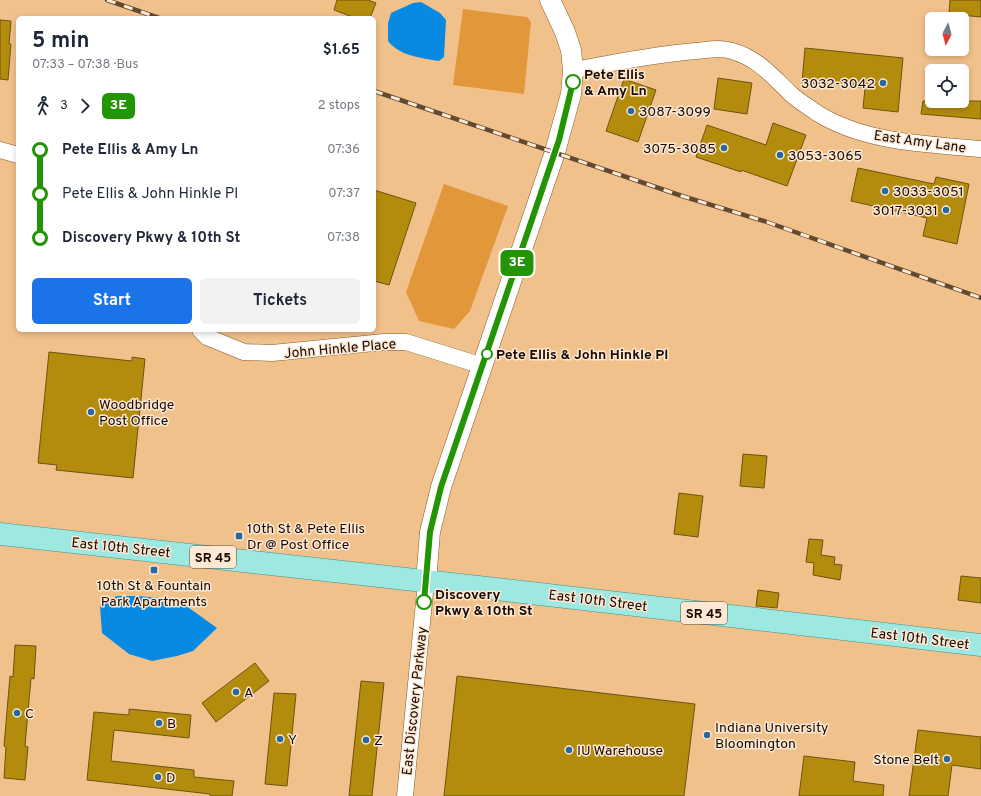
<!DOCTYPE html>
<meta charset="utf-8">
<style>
body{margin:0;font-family:Overpass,sans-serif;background:#f2f2f3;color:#1f2937;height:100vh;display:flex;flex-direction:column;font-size:15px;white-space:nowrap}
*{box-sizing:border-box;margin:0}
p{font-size:13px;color:#747a83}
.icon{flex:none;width:22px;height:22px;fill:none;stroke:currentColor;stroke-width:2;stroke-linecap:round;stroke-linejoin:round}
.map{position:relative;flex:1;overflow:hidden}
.panel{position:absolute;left:16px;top:16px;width:360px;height:316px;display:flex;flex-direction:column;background:#fff;border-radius:6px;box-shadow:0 2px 6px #0003}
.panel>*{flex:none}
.badge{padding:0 8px;border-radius:6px;font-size:14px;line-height:26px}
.needle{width:26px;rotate:186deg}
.fabs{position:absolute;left:925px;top:12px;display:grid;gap:8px}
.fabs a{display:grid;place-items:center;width:44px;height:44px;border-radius:6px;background:#fff;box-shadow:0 2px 6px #0003;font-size:20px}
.map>.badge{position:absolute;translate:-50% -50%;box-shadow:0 0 0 2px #fff}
.legs{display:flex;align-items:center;gap:6px;height:44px;padding:0 16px;font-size:13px}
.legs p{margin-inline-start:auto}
.overview{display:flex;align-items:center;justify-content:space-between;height:68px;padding:0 16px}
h1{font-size:22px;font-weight:700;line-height:30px}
.action{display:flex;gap:8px;margin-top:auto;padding:8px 16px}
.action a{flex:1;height:46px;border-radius:6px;background:#1a73e8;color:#fff;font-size:16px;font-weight:700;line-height:46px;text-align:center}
.action a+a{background:#f2f2f3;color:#1f2937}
ul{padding:0 16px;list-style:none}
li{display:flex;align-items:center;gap:14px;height:44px;font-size:15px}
li i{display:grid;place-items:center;width:6px;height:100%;margin:0 5px;background:currentColor}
li i::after{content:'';width:10px;height:10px;margin:-5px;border:3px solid;border-radius:50%;background:#fff}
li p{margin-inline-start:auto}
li:first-child i{background:linear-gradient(#0000 50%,currentColor 0)}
li:last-child i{background:linear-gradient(currentColor 50%,#0000 0)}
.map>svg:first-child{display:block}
.green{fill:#e1973a}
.water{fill:#088ae2}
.building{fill:#b38c0d;stroke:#6c540e}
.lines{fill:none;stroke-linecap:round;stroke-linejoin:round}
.minor-casing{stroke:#855a27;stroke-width:17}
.tertiary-casing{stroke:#855a27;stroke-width:21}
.primary-casing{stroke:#458f86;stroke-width:23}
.minor{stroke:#fff;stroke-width:16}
.tertiary{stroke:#fff;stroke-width:20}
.primary{stroke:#9ee8e2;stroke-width:22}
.rail-casing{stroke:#644931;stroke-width:4.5}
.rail{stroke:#fce8d3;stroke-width:3;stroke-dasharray:9;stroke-linecap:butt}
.line-1-casing{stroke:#fff;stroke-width:9}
.line-1{stroke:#239504;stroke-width:6}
.stop-1-dot{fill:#fff;stroke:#239504;stroke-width:2}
.poi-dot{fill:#29689e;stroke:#fce8d3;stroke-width:1.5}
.labels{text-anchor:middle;stroke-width:3;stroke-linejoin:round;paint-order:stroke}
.shield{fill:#fce8d3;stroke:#5c4b3f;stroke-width:1}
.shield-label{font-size:13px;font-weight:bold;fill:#180800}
.stop-label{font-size:14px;font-weight:bold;fill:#180800;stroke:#fce8d3;text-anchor:start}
.poi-label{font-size:14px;fill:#180800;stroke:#fce8d3;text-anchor:start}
.street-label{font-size:14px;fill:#180800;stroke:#fce8d3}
</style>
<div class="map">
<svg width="981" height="796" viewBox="0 0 981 796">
<rect width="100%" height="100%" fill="#f1c18c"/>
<path class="green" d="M 463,9 L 527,17 L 531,22 L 524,94 L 453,85 Z
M 444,184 L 508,206 L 470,311 L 454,329 L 419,321 L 406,292 Z"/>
<path class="water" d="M 421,2 L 440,13 L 446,20 L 444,57 L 439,61 C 421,58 400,56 388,41 L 388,23 L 391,13 L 413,3 Z
M 117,596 L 139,596 L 178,600 L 217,628 L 193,651 L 177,656 L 152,661 L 129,654 L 102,633 L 100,606 Z"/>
<path class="building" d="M 337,0 L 368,0 L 376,3 L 370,18 L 355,18 L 334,10 Z
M 950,0 L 981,0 L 981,17 L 949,14 Z
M 0,20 L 11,21 L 9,44 L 11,44 L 8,80 L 0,79 Z
M 805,48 L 903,58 L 898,112 L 863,108 L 865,88 L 802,82 Z
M 718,78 L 752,83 L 747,114 L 714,109 Z
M 624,79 L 656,90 L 638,142 L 606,131 Z
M 923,101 L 981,101 L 981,119 L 921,114 Z
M 773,123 L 806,135 L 787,186 L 741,170 L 741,172 L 696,157 L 707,125 L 766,145 Z
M 858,168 L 934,184 L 936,177 L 969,184 L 957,244 L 923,236 L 927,218 L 851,201 Z
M 374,190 L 416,203 L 389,285 L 374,281 Z
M 49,352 L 132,361 L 132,357 L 145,359 L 133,478 L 56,470 L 57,465 L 38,463 Z
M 743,454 L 767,456 L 764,488 L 740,486 Z
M 679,493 L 703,496 L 698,537 L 674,534 Z
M 809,539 L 823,540 L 821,555 L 835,557 L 834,564 L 842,565 L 840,580 L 813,575 L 814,563 L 806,562 Z
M 961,576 L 981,578 L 981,603 L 958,600 Z
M 758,590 L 779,593 L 777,608 L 756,606 Z
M 15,645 L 36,646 L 34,679 L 31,678 L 25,746 L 28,747 L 25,780 L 4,778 L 6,747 L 4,746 L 10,676 L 13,677 Z
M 255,663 L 269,681 L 216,722 L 202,703 Z
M 457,676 L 695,704 L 684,796 L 444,796 Z
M 361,681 L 384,683 L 372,796 L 349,796 Z
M 274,693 L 296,694 L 287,786 L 265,784 Z
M 129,709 L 191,715 L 189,738 L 114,730 L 111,761 L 194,770 L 194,777 L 234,781 L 232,796 L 210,796 L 210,794 L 87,780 L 94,712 L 129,715 Z
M 918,730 L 981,737 L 981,769 L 952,765 L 948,796 L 909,796 Z
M 804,756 L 855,762 L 853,781 L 884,785 L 883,796 L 799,796 Z"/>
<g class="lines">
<defs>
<path id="minor" d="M 573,70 C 614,63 655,54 696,51 C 707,50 721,47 732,51 C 758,58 774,78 792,95 C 800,102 809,107 817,113 C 865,143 926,144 981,149
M 0,150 L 18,155
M 200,330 L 207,337 L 244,352 L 272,353 L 384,342 L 406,342 L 483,366
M 405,796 L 426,582"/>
<path id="tertiary" d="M 426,582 L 430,532 L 441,487 L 555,152 L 571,94 L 573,70 L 571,50 L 565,32 L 550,0"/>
<path id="primary" d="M 0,534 L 496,589 L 981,645"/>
</defs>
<use href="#minor" class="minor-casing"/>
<use href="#tertiary" class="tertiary-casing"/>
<use href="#primary" class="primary-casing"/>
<use href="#minor" class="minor"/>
<use href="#tertiary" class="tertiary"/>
<use href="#primary" class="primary"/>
<defs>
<path id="rail" d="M 107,0 L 159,18
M 374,91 L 682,196 L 764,221 L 981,298"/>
</defs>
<use href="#rail" class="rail-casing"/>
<use href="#rail" class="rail"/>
</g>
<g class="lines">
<defs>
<path id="line-1" d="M 424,602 L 430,532 L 441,487 L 559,140 L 573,82"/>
</defs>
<use href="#line-1" class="line-1-casing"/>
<use href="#line-1" class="line-1"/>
</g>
<g class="stop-1-dot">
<circle cx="573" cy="82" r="7"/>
<circle cx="487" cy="354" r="5"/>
<circle cx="424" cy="602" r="7"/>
</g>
<g class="poi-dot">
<circle cx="883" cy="83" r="4"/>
<circle cx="631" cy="111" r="4"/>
<circle cx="724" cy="148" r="4"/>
<circle cx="780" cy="155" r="4"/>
<circle cx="885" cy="191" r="4"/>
<circle cx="946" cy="210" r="4"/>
<circle cx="91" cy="412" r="4"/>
<rect x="235" y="532" width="8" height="8" rx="2"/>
<rect x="150" y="566" width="8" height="8" rx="2"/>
<circle cx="236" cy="692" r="4"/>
<circle cx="17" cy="713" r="4"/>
<circle cx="159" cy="723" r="4"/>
<circle cx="707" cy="735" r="4"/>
<circle cx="280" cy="739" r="4"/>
<circle cx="366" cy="740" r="4"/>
<circle cx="569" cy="750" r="4"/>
<circle cx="947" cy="759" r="4"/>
<circle cx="158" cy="777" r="4"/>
</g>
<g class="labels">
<g class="shield">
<rect x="190" y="546" width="46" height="22" rx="3"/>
<rect x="681" y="602" width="46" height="22" rx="3"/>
</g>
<g class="shield-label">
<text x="213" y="562">SR 45</text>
<text x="704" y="618">SR 45</text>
</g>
<g class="stop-label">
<text x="584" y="79">Pete Ellis<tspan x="584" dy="16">&amp; Amy Ln</tspan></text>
<text x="496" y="359">Pete Ellis &amp; John Hinkle Pl</text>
<text x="435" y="599">Discovery<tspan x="435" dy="16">Pkwy &amp; 10th St</tspan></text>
</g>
<g class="poi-label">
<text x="875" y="88" text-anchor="end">3032-3042</text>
<text x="639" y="116">3087-3099</text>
<text x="716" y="153" text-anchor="end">3075-3085</text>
<text x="788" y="160">3053-3065</text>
<text x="893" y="196">3033-3051</text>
<text x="938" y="215" text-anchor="end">3017-3031</text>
<text x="99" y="409">Woodbridge<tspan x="99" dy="16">Post Office</tspan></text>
<text x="247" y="533">10th St &amp; Pete Ellis<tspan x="247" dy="16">Dr @ Post Office</tspan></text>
<text x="154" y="590" text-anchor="middle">10th St &amp; Fountain<tspan x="154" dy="16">Park Apartments</tspan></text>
<text x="244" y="697">A</text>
<text x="25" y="718">C</text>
<text x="167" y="728">B</text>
<text x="715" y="732">Indiana University<tspan x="715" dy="16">Bloomington</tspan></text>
<text x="288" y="744">Y</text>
<text x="374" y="745">Z</text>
<text x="577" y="755">IU Warehouse</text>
<text x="939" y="764" text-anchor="end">Stone Belt</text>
<text x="166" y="782">D</text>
</g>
<g class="street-label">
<text transform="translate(920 141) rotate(8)" y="5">East Amy Lane</text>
<text transform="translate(340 348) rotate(-5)" y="5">John Hinkle Place</text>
<text transform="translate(121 547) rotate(6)" y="5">East 10th Street</text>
<text transform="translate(598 600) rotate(7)" y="5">East 10th Street</text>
<text transform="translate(920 638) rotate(7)" y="5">East 10th Street</text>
<text transform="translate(414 701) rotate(-84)" y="5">East Discovery Parkway</text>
</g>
</g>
</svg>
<div class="fabs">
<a><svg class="needle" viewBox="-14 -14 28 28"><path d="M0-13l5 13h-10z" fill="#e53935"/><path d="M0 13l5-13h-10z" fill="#747a83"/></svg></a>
<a><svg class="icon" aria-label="locate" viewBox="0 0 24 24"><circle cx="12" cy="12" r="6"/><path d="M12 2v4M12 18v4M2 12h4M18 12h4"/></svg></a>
</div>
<b class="badge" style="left:517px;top:263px;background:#239504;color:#fff">3E</b>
<section class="panel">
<div class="overview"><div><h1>5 min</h1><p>07:33 – 07:38 · Bus</p></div><b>$1.65</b></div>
<div class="legs"><svg class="icon" aria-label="walk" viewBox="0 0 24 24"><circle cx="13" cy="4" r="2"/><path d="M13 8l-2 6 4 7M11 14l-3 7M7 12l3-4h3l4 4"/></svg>3<svg class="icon" aria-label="forward" viewBox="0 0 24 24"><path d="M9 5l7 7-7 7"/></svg><b class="badge" style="background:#239504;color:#fff">3E</b><p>2 stops</p></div>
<ul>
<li><i style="color:#239504"></i><b>Pete Ellis &amp; Amy Ln</b><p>07:36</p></li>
<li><i style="color:#239504"></i><span>Pete Ellis &amp; John Hinkle Pl</span><p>07:37</p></li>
<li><i style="color:#239504"></i><b>Discovery Pkwy &amp; 10th St</b><p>07:38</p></li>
</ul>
<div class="action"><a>Start</a><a>Tickets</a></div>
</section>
</div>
